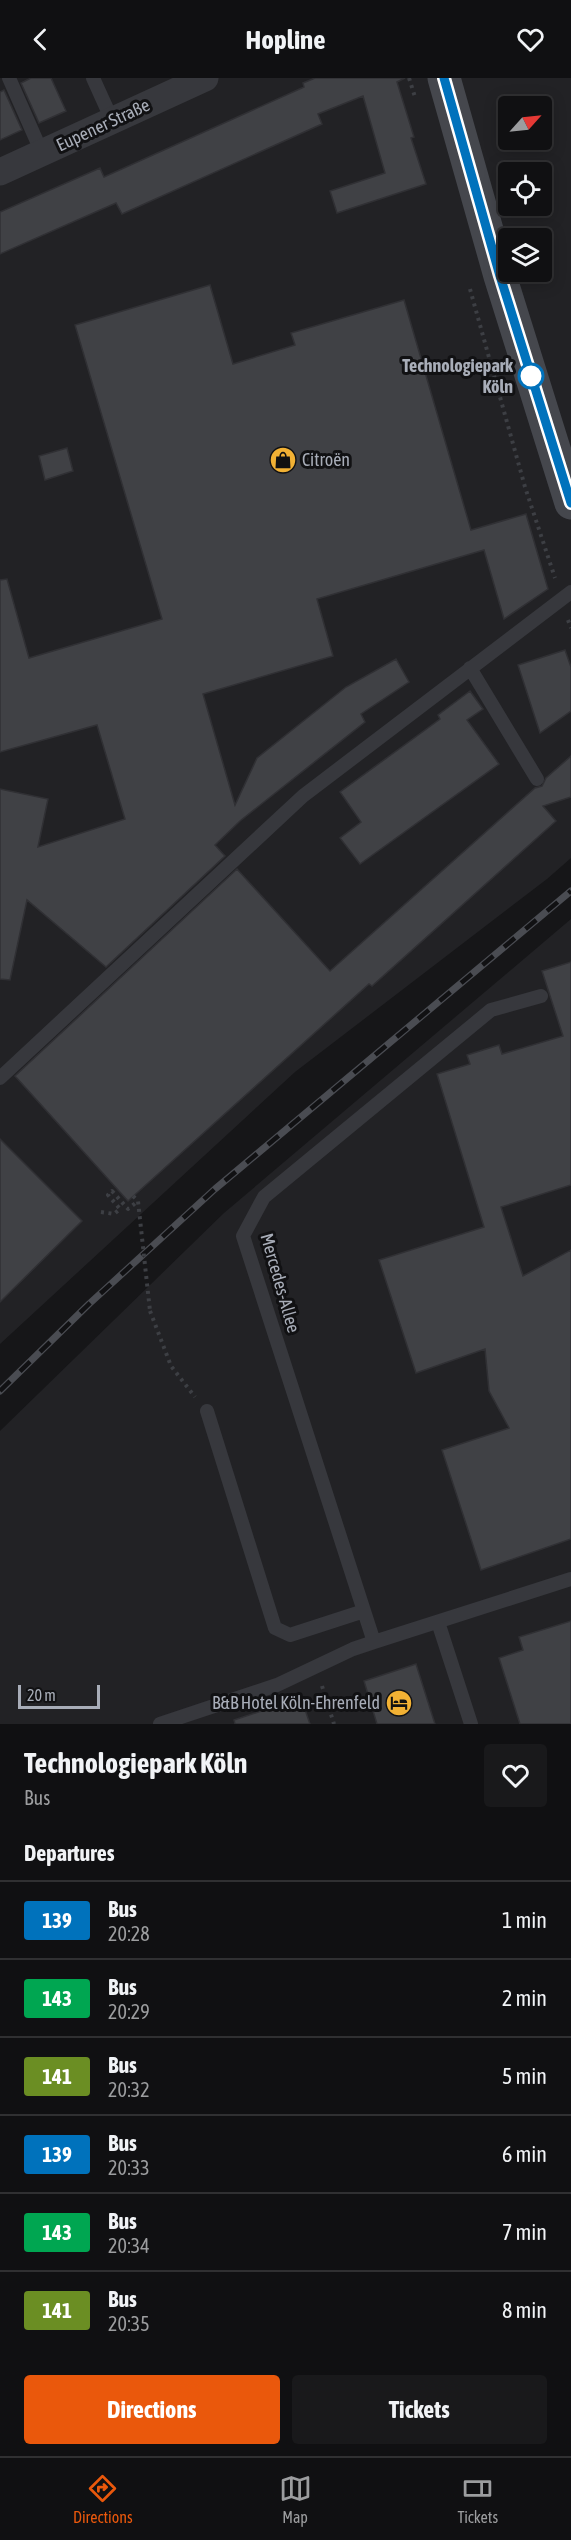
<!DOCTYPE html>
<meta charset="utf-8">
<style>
body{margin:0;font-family:"Asap Condensed",sans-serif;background:#19191b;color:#f1f3f6;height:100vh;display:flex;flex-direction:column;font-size:22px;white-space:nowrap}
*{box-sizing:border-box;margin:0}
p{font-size:20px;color:#9c9d9f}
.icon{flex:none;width:33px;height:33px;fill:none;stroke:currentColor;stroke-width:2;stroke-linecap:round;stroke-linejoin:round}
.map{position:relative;height:1646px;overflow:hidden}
.side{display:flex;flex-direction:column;background:#101012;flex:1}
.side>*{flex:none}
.badge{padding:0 12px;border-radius:4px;font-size:21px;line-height:39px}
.needle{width:39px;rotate:63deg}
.controls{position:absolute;left:498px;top:18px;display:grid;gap:12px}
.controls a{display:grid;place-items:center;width:54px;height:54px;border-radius:6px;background:#101012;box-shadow:0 3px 15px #0003,0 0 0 2px #303032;font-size:30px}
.scale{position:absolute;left:18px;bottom:15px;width:82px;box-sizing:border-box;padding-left:6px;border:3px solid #a8adb8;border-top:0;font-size:16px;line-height:21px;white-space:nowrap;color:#a8adb8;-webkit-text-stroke:4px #111113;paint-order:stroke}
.map>.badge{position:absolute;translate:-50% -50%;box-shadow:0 0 0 3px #fff}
h2{padding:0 24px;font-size:22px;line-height:54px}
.round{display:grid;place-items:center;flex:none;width:63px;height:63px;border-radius:6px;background:#19191b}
.head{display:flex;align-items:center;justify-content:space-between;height:102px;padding:0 24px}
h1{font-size:28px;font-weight:700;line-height:45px}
.cta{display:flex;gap:12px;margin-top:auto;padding:12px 24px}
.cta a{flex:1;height:69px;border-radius:6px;background:#ea580c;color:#fff;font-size:24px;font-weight:700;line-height:69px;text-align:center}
.cta a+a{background:#19191b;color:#f1f3f6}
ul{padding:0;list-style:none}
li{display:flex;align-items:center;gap:18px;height:78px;padding:0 24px;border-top:2px solid #303032}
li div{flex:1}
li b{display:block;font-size:22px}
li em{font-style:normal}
li .badge{min-width:66px;font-weight:700;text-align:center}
header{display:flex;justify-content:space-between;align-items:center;height:78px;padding:0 24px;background:#101012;font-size:27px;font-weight:700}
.tabs{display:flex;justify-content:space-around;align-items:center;height:84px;border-top:2px solid #303032;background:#101012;font-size:16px;color:#9c9d9f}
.tabs a{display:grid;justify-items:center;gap:3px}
.tabs .on{color:#ea580c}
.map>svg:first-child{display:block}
.built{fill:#222225;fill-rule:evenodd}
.building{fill:#404145;stroke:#303034;stroke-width:1.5}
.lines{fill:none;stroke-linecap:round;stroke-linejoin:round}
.path{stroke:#3d3f44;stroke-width:4;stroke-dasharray:3 4.5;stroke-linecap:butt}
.lane{stroke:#37383d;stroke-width:14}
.street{stroke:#37383d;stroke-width:27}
.secondary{stroke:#45474d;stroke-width:33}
.rail-casing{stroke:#4a4c52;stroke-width:7}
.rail{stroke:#111113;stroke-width:4.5;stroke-dasharray:14;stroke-linecap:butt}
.path-bridge{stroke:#3d3f44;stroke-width:4;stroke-dasharray:3 4.5;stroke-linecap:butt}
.line-casing{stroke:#fff;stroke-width:14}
.line{stroke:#0072bc;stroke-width:9}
.stop-dot{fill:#fff;stroke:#0072bc;stroke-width:3}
.labels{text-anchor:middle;stroke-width:6;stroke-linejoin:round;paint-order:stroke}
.street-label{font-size:18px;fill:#a8adb8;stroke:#111113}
.stop-label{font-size:18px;font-weight:bold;fill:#a8adb8;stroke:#111113;text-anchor:end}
.poi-label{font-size:18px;fill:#a8adb8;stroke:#111113;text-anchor:start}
</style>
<header><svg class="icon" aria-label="back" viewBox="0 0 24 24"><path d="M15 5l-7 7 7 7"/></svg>Hopline<svg class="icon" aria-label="heart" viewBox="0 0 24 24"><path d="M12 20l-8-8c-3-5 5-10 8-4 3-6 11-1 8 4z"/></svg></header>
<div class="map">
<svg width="571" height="1646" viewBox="0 0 571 1646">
<rect width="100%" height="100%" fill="#161618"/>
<path class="built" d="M 0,0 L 571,0 L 571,780 L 547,801 L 295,994 L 0,1266 ZM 508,28 L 542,28 L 542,62 L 508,62 ZM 508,94 L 542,94 L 542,128 L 508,128 ZM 508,160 L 542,160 L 542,194 L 508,194 Z
M 571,841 L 571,1646 L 0,1646 L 0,1353 L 224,1135 Z"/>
<path class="building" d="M 31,0 L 51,0 L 66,33 L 39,45 L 21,5 Z
M 315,0 L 405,0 L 397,4 L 414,59 L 411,60 L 426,106 L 337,135 L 330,113 L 385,95 L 363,18 L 318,36 L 322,46 L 122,136 L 116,125 L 0,176 L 0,134 L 100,90 L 104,99 L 304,9 L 303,5 Z
M 4,12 L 22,52 L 0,62 L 0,14 Z
M 210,207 L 233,286 L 295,267 L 291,255 L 404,222 L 471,452 L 526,436 L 548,511 L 504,541 L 484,472 L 317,521 L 333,578 L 203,616 L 235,727 L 257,680 L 346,609 L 396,581 L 409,604 L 361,636 L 365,644 L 240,743 L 215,767 L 225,778 L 106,889 L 27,822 L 10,902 L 0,901 L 0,711 L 48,721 L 38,769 L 125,741 L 97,647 L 0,674 L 0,502 L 7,501 L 29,580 L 162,541 L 75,247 Z
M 67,370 L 73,393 L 45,402 L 39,378 Z
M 565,572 L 571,589 L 571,633 L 540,655 L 518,587 Z
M 470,613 L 483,631 L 467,642 L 499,686 L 360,786 L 340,760 L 361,744 L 340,714 L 440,641 L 438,637 Z
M 571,678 L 571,719 L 543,728 L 556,743 L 372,908 L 369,906 L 128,1123 L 15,998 L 237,791 L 330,893 L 535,710 L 542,708 L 546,700 Z
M 571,884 L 571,1107 L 501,1129 L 523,1198 L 571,1172 L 571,1461 L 481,1492 L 442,1372 L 509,1350 L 489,1313 L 485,1271 L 416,1295 L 379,1182 L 484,1149 L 437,996 L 470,986 L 467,977 L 499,967 L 502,976 L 563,958 L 542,893 Z
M 0,1061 L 82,1143 L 0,1224 Z
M 571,1543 L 571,1646 L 520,1646 L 499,1580 L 523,1572 L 519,1559 Z
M 416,1586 L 435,1646 L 377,1646 L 364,1603 Z
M 301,1620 L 310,1646 L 235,1646 L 234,1642 Z"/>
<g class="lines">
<path class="path" d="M 409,0 L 415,19
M 470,211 L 525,409 L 555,500
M 568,542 L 571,550
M 101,1134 L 114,1136 L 120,1131 L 108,1117 L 112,1113 L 128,1131 L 138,1123
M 150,1233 L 171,1288 L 195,1319
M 322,1608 L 334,1646"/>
<path class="lane" d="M 9,0 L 42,75
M 93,0 L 112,42
M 470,590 L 537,701
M 541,918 L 491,932 L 264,1119 L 243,1158 L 374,1564 L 571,1501
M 0,1000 L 303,718 L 571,514
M 207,1333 L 275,1550 L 290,1557 L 364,1533
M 438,1544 L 471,1646
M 160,1646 L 277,1607 L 353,1571 L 374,1564"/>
<path class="street" d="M 0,94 L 205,0"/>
<path class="secondary" d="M 444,0 L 500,198 L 571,425"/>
<defs>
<path id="rail" d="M 0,1313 L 89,1226 L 215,1111 L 571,813"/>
</defs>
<use href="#rail" class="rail-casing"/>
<use href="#rail" class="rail"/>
<path class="path-bridge" d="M 133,1118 L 138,1123 L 150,1233"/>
</g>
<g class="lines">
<defs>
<path id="line" d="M 444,0 L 500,198 L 571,425"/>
</defs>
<use href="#line" class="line-casing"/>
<use href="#line" class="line"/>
</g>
<defs>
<symbol id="shop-disc" viewBox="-11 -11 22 22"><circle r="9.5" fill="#f2b134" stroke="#111113"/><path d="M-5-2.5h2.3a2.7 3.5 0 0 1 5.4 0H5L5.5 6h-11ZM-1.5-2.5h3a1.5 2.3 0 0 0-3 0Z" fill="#111"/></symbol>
<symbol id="hotel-disc" viewBox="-11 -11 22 22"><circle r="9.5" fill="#f2b134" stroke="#111113"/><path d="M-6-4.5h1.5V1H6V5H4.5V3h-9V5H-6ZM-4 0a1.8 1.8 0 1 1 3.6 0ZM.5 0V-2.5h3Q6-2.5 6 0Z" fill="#111"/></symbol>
</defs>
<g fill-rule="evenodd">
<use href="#shop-disc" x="268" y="367" width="30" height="30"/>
<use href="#hotel-disc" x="384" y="1610" width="30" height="30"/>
</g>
<circle class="stop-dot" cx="531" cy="298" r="12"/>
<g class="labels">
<g class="street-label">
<text transform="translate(103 47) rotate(-25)" y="6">Eupener Straße</text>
<text transform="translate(280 1205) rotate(74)" y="6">Mercedes-Allee</text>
</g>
<g class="stop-label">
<text x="513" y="294">Technologiepark<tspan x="513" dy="21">Köln</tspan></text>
</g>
<g class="poi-label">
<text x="302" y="388">Citroën</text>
<text x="380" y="1631" text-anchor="end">B&amp;B Hotel Köln-Ehrenfeld</text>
</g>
</g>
</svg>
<div class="controls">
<a><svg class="needle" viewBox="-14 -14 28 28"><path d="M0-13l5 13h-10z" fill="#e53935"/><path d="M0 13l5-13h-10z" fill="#9c9d9f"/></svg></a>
<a><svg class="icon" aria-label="locate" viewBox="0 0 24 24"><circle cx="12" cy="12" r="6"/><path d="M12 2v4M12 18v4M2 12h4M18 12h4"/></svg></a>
<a><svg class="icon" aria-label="layers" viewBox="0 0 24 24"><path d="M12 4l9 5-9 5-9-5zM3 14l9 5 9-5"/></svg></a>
</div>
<div class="scale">20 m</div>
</div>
<section class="side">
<div class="head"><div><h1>Technologiepark Köln</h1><p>Bus</p></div><a class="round"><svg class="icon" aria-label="heart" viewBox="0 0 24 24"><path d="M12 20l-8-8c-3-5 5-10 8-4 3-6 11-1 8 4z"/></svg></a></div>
<h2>Departures</h2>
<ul>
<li><span class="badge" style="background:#0072bc;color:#fff">139</span><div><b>Bus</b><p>20:28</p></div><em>1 min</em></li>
<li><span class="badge" style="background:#00a651;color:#fff">143</span><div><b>Bus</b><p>20:29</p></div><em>2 min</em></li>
<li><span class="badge" style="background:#6b8e23;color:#fff">141</span><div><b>Bus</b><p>20:32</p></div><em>5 min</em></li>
<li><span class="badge" style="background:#0072bc;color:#fff">139</span><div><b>Bus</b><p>20:33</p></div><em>6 min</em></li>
<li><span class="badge" style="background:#00a651;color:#fff">143</span><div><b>Bus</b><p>20:34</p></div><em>7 min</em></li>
<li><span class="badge" style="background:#6b8e23;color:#fff">141</span><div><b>Bus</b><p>20:35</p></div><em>8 min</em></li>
</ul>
<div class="cta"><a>Directions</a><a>Tickets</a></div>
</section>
<nav class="tabs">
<a class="on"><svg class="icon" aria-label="directions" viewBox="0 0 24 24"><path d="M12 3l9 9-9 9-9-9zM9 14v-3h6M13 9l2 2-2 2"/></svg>Directions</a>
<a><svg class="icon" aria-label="map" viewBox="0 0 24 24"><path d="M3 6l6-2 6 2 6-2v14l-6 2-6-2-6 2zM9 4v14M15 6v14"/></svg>Map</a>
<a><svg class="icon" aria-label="tickets" viewBox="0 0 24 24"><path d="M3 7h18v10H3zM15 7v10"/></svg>Tickets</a>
</nav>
